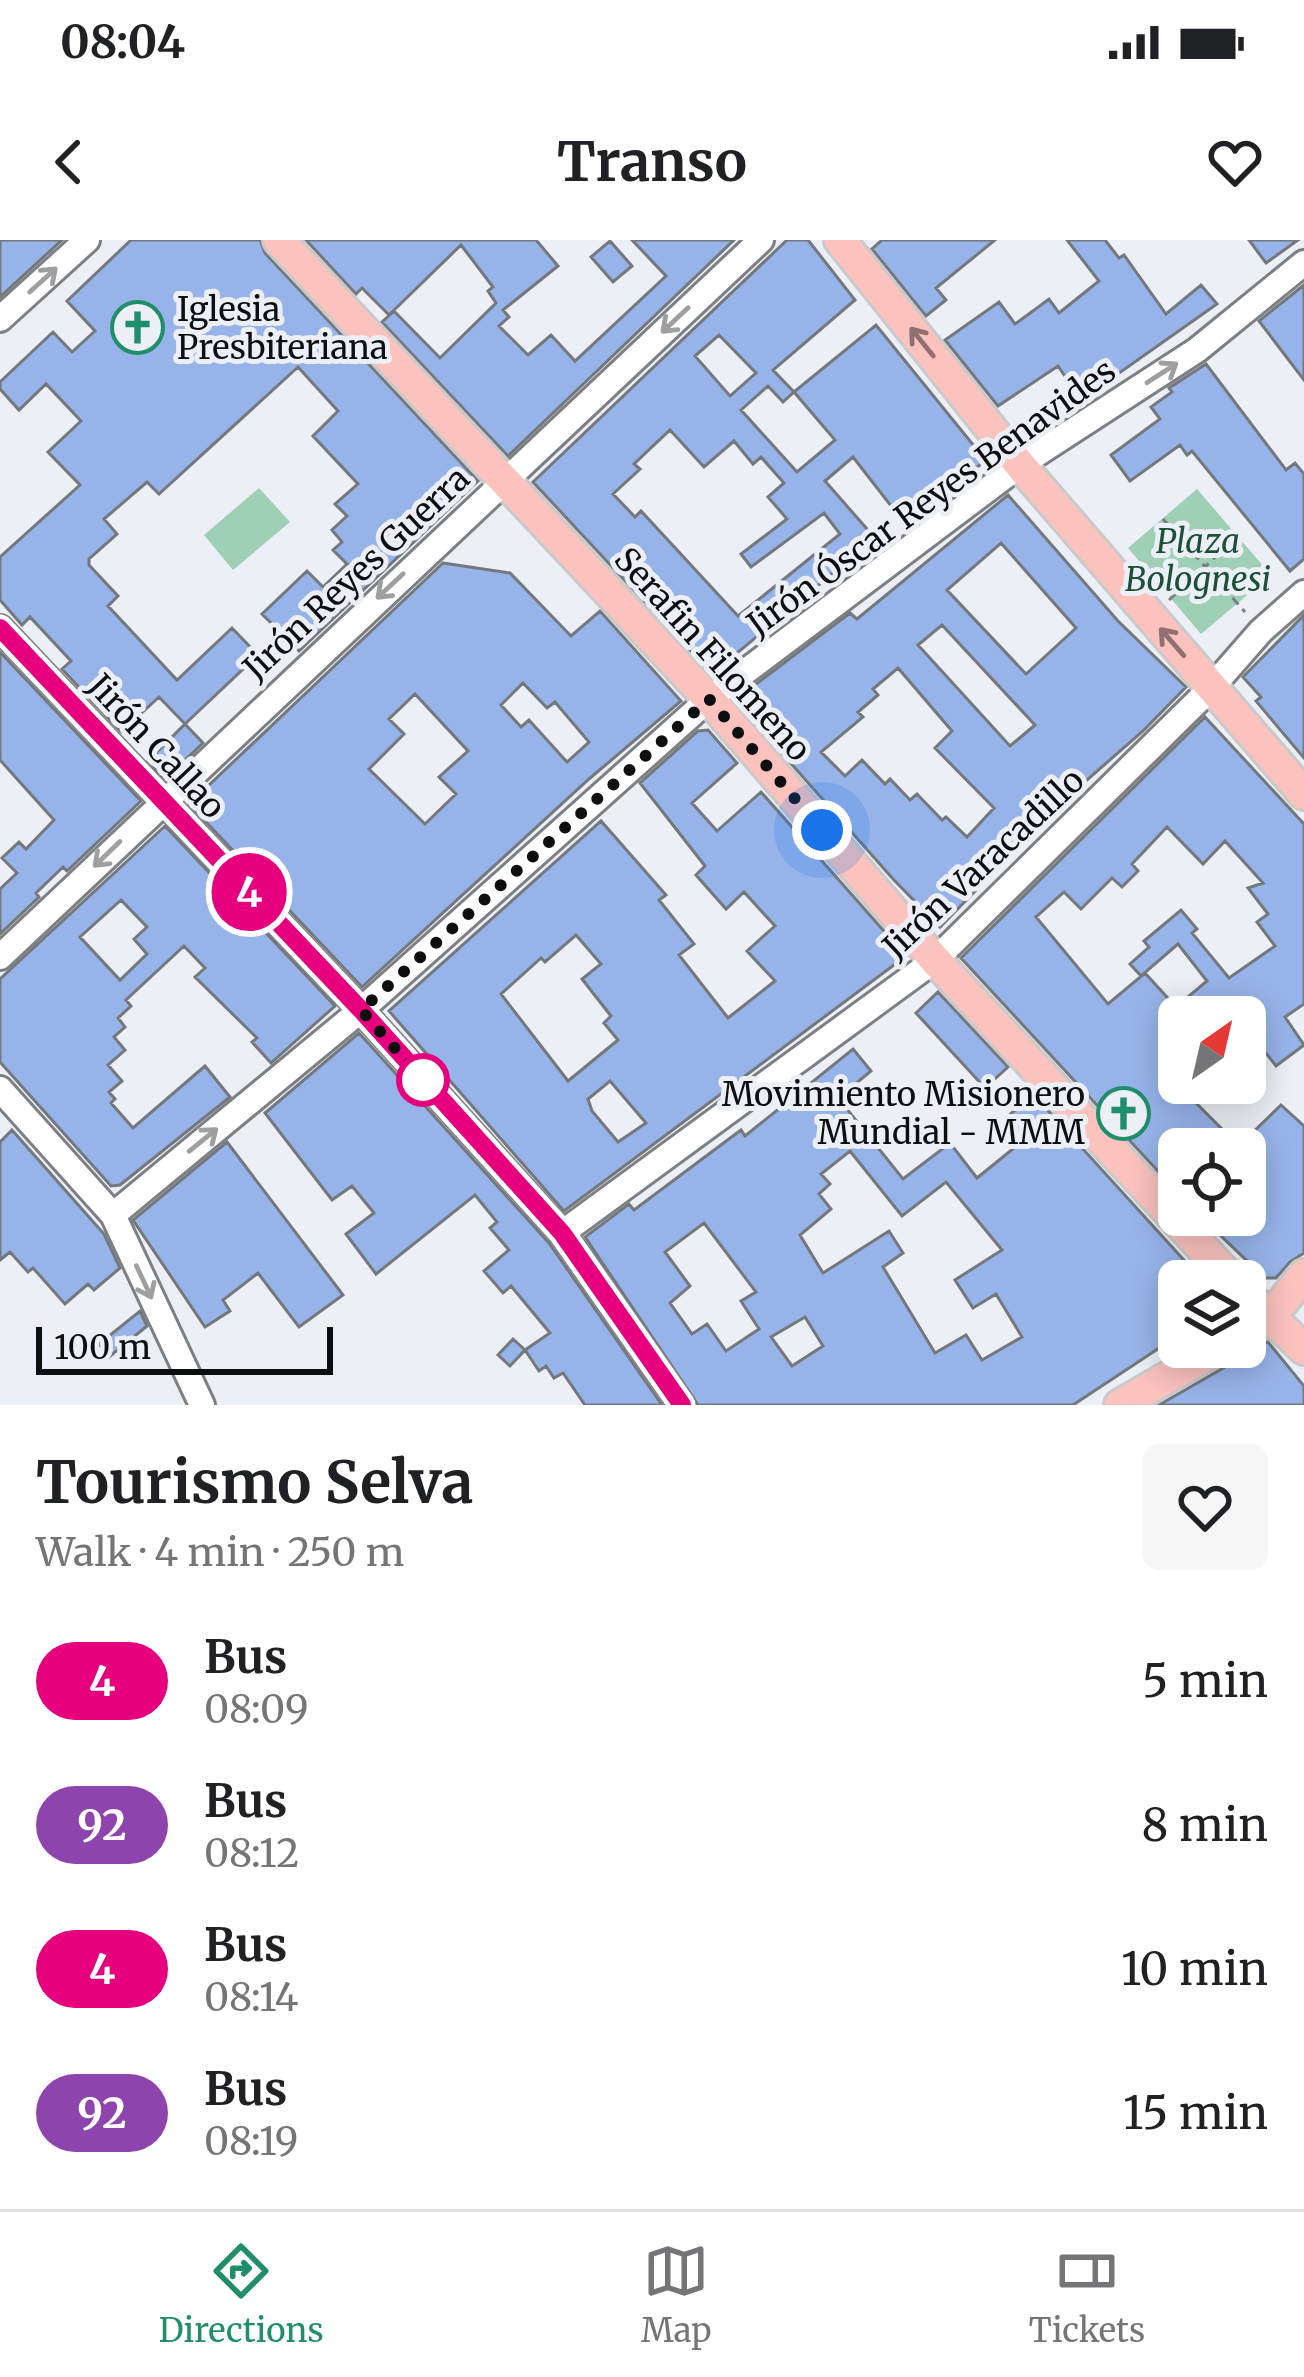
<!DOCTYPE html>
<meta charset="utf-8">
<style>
body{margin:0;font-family:Merriweather,serif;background:#f6f6f6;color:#202124;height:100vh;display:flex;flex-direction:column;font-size:45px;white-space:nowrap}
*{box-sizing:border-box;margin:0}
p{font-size:39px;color:#757577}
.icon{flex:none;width:66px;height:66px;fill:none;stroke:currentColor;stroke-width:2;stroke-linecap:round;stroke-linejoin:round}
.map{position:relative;height:1165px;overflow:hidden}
.sheet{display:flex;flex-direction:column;background:#fff;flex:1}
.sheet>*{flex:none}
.badge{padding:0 24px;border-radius:39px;font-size:42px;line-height:78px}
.needle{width:78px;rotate:34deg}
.tools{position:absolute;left:1158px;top:756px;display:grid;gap:24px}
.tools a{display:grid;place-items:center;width:108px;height:108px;border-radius:18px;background:#fff;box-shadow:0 6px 30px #0003;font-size:60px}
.scale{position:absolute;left:36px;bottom:30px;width:297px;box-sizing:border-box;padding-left:12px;border:6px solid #0d0e10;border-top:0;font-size:33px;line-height:42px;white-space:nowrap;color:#0d0e10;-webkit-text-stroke:9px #eceff5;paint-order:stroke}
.you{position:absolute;width:60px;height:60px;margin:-30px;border:9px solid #fff;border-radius:50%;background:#1a73e8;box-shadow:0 0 0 18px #1a73e833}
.map>.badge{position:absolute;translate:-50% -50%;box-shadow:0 0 0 6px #fff}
.round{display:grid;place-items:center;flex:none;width:126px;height:126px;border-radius:18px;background:#f6f6f6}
.head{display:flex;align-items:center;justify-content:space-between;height:204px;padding:0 36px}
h1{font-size:57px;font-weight:700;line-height:90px}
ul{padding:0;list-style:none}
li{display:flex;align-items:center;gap:36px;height:144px;padding:0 36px}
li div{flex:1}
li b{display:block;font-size:45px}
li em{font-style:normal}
li .badge{min-width:132px;font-weight:700;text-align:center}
.status{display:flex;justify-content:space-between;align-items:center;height:84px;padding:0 60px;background:#fff;direction:ltr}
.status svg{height:33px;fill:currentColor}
header{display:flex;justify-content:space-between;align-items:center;height:156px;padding:0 36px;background:#fff;font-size:54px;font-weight:700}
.tab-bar{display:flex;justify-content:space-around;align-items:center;height:168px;border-top:3px solid #e0e0e0;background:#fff;font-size:33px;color:#757577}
.tab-bar a{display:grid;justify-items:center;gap:6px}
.tab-bar .active{color:#208d6b}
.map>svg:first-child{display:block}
.green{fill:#9fcfb5}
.building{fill:#97b4ea;stroke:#74777c;stroke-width:3;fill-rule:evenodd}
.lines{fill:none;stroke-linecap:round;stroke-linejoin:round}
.minor-casing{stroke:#7c7f84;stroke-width:30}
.major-casing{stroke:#cacaca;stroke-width:36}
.path{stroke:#7b7d81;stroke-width:3;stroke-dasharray:9 6;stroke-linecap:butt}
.minor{stroke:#fff;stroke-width:24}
.major{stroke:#fbc2be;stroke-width:30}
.oneway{stroke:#9e9f9f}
.oneway2{stroke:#907170}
.line-casing{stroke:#fff;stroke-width:27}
.line{stroke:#e6007e;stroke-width:18}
.walk{stroke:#0d0e10;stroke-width:12;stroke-dasharray:0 21.6}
.stop-dot{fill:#fff;stroke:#e6007e;stroke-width:6}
.labels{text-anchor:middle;stroke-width:10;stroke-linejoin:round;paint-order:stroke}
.poi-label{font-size:33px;fill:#0d0e10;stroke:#eceff5;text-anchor:start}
.street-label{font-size:33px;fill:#0d0e10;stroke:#eceff5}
.park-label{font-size:33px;font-style:italic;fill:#1b4f38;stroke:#eceff5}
</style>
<div class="status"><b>08:04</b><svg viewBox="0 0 49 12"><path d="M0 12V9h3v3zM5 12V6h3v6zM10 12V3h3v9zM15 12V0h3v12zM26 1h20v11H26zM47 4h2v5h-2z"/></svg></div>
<header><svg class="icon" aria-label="back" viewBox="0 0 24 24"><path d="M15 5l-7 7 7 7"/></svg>Transo<svg class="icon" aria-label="heart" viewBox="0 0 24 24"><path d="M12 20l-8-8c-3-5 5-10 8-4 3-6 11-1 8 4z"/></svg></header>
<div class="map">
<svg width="1304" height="1165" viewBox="0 0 1304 1165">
<rect width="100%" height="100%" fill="#eceff5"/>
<path class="green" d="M 259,248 L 290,282 L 233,330 L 204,295 Z
M 1197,249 L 1271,335 L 1201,394 L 1128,308 Z"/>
<path class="building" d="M 0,0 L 62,0 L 0,57 Z
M 131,0 L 260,0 L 265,13 L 478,241 L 299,411 L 262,374 L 307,331 L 323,347 L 347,324 L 333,310 L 342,302 L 332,290 L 347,276 L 335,264 L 358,244 L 313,196 L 338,171 L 298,127 L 159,254 L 147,242 L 104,279 L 117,294 L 89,319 L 89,325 L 118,356 L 108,366 L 177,440 L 232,388 L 258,415 L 185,484 L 159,457 L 121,492 L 62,429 L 71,421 L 30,377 L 22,385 L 0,360 L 0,317 L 80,245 L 48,212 L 81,181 L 46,144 L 19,170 L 0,149 L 0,142 L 53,92 L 72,112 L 95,91 L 67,61 Z
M 306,0 L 536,0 L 558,26 L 503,70 L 509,77 L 499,86 L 528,115 L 551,95 L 575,121 L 666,36 L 632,0 L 734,0 L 508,216 L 382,82 L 394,71 L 440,118 L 496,63 L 488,51 L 493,47 L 461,5 L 389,75 L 362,48 L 356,54 Z
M 787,0 L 808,0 L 855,60 L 773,130 L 794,152 L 876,85 L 983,217 L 980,225 L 902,280 L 853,217 L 825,241 L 875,298 L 712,434 L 533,242 ZM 719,95 L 756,133 L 730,156 L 695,116 ZM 768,146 L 783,162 L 794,152 L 835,200 L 797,232 L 741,170 ZM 670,190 L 704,227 L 734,201 L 753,224 L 761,217 L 784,243 L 768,257 L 787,279 L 741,314 L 751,327 L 824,273 L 840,294 L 738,376 L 641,271 L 635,277 L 613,254 L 640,229 L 634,224 Z
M 882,0 L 995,0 L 936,48 L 946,60 L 926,76 L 872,9 Z
M 1067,0 L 1105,0 L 1119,18 L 1124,15 L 1166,74 L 1201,45 L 1217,64 L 1081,160 L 1058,126 L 998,166 L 945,100 L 999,62 L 1015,84 L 1049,59 L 1059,73 L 1099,41 Z
M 1249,0 L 1298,0 L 1266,23 Z
M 610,1 L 632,26 L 613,42 L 591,17 Z
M 1304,45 L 1304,140 L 1259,81 Z
M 1206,124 L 1286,230 L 1295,223 L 1304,234 L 1304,319 L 1290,331 L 1192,211 L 1187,215 L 1180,205 L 1130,241 L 1111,215 L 1160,179 L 1151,167 L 1172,152 L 1169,148 Z
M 1008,255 L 1118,381 L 1186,447 L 1143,491 L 1064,560 L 940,687 L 893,639 L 735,460 L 850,373 L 857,379 ZM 1001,303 L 1076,388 L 1026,434 L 947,350 ZM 942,385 L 1035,485 L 1010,506 L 918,405 ZM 898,428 L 952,491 L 935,508 L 994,568 L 967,597 L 946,577 L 942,580 L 917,554 L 910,560 L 890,539 L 885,544 L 862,520 L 845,536 L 821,512 L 863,477 L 858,472 L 878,455 L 873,449 Z
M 443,323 L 510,333 L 571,396 L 600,371 L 681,461 L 589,539 L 362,747 L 189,564 ZM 523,443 L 547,468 L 555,462 L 589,502 L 567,522 L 529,480 L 521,487 L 501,465 ZM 415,454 L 468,511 L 439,537 L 456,554 L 425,584 L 369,529 L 404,494 L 389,479 Z
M 1304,375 L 1304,518 L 1256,461 L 1261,457 L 1243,437 Z
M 0,412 L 141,561 L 67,631 L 63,627 L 36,653 L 39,657 L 0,694 L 0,649 L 17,633 L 2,618 L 19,602 L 26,609 L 54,580 L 0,520 Z
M 1205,477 L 1304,584 L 1304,764 L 1285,777 L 1304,805 L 1276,826 L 1245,786 L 1245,777 L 1179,777 L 1179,846 L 1242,909 L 1179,909 L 1179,954 L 961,718 ZM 1167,587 L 1203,624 L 1225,601 L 1263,643 L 1248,648 L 1268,674 L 1257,682 L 1275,706 L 1229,738 L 1192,693 L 1197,689 L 1181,670 L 1144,701 L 1149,707 L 1130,724 L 1141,736 L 1178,704 L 1207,741 L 1176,767 L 1145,733 L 1108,764 L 1036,677 L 1064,652 L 1081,669 L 1112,638 L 1122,647 L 1138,631 L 1132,624 Z
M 185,484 L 203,503 L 165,539 L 148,521 Z
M 708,490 L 737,523 L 692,563 L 717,591 L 761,552 L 906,716 L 564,971 L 389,771 L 601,581 L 666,655 L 659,660 L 694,704 L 679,715 L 728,778 L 775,741 L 747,711 L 775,686 L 744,652 L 726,669 L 696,635 L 705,626 L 640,543 L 698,491 ZM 576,695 L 601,724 L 582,739 L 611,776 L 604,783 L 618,800 L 568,841 L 501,754 L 541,718 L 545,722 ZM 610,841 L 646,883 L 618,902 L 592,871 L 588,859 Z
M 165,586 L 335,766 L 271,823 L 252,802 L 257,798 L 195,737 L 205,728 L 184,706 L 126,760 L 131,766 L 118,778 L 125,787 L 114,797 L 125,810 L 108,825 L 122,841 L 109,852 L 115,859 L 111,863 L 133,888 L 205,826 L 230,857 L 120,945 L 111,946 L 0,822 L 0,739 ZM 121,660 L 147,687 L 134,699 L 147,714 L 120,740 L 80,697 Z
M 938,752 L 1008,827 L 985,848 L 916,773 Z
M 359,793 L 549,1003 L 662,1165 L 585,1165 L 563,1133 L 554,1138 L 546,1126 L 539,1131 L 525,1110 L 550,1093 L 511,1046 L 503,1053 L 484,1031 L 509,1010 L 490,988 L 497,982 L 475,955 L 376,1034 L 346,994 L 374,973 L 352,946 L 332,960 L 265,873 Z
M 853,809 L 871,831 L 838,858 L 903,939 L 950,903 L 977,938 L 1014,908 L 996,887 L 1033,854 L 1203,1041 L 1179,1041 L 1179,1095 L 1073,1165 L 698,1165 L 585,997 L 629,964 L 634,970 L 741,890 L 745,896 ZM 850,911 L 902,976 L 946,942 L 1002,1010 L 955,1040 L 973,1068 L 996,1054 L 1022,1097 L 982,1120 L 966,1095 L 935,1113 L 883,1027 L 903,1013 L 889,991 L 823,1033 L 800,995 L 831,969 L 819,954 L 830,944 L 821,934 ZM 704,983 L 756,1052 L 741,1061 L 759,1089 L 726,1111 L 707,1084 L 692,1094 L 670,1063 L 690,1046 L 665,1012 ZM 805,1077 L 823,1106 L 792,1126 L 771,1097 Z
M 1281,865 L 1304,886 L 1304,1013 L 1290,1022 L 1276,1038 L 1265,1038 L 1199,975 L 1245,975 L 1245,900 Z
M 12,890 L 104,994 L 120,1028 L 94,1050 L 88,1044 L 65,1064 L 33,1028 L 28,1032 L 10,1012 L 0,1020 L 0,902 Z
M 227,902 L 343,1055 L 299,1087 L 258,1033 L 223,1060 L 230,1071 L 205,1087 L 133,980 Z
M 140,1071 L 147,1086 L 109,1117 L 99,1104 Z
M 513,1099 L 525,1110 L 510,1126 L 498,1115 Z
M 1268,1102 L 1304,1146 L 1304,1165 L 1159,1165 L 1230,1124 L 1242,1111 Z"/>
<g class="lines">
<defs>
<path id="minor" d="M 0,79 L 87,0
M 0,388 L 361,770 L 562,993 L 682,1165
M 0,717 L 761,0
M 0,849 L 113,975 L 202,1165
M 113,975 L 361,770 L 709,459 L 1020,225 L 1197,110 L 1304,23
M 562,993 L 935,720 L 1212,447 L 1261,391 L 1304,353"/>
<path id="major" d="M 279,0 L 709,459 L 935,720 L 1233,1041
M 840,0 L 1020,225 L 1304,554
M 1245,1053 L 1304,1109
M 1245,1092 L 1269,1079 L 1304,1035
M 1120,1165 L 1220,1107"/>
</defs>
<use href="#minor" class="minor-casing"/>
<use href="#major" class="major-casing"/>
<path class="path" d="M 1163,279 L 1245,372
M 1169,360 L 1238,296"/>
<use href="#minor" class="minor"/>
<use href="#major" class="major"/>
</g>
<defs><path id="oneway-shaft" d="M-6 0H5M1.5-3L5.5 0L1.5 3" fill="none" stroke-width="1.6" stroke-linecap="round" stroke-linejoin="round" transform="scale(3)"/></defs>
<g class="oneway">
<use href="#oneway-shaft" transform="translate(43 40) rotate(-42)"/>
<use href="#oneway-shaft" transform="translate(675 80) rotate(137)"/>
<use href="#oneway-shaft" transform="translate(1162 133) rotate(-33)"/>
<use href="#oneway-shaft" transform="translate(390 346) rotate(137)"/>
<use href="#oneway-shaft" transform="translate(107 614) rotate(136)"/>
<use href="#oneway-shaft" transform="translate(203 900) rotate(-39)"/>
<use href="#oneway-shaft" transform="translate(144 1042) rotate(65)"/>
</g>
<g class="oneway2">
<use href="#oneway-shaft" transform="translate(922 102) rotate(-129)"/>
<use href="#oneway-shaft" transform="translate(1172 402) rotate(-131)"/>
</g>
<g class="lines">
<defs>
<path id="line" d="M 0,388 L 361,770 L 562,993 L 682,1165"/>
</defs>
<use href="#line" class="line-casing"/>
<use href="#line" class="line"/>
<path class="walk" d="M 423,840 L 361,770 L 709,459 L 822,590"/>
</g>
<defs>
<symbol id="church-ring" viewBox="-11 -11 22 22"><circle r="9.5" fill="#eceff5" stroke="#208d6b" stroke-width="1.5"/><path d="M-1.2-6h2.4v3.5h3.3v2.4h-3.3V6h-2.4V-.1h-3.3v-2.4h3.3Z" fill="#208d6b"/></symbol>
</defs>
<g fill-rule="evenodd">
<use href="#church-ring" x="108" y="58" width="59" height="59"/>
<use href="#church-ring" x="1094" y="844" width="59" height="59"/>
</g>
<circle class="stop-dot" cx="423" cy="840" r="24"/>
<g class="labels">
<g class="poi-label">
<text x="177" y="81">Iglesia<tspan x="177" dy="38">Presbiteriana</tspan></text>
<text x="1085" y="866" text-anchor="end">Movimiento Misionero<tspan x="1085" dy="38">Mundial - MMM</tspan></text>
</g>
<g class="street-label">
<text transform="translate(931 257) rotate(-36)" y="12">Jirón Óscar Reyes Benavides</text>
<text transform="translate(356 333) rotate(-43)" y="12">Jirón Reyes Guerra</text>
<text transform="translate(713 414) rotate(48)" y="12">Serafin Filomeno</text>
<text transform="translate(157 506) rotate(47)" y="12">Jirón Callao</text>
<text transform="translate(983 623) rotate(-43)" y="12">Jirón Varacadillo</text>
</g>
<g class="park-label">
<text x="1198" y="313">Plaza<tspan x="1198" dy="38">Bolognesi</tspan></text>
</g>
</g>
</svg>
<div class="tools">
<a><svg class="needle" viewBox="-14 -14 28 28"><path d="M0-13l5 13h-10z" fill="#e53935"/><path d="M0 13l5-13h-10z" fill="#757577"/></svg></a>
<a><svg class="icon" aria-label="locate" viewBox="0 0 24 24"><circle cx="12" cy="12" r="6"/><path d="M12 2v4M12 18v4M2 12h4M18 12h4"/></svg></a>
<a><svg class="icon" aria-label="layers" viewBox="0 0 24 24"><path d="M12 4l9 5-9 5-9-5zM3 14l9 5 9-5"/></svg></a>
</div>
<div class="scale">100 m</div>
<div class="you" style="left:822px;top:590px"></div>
<b class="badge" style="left:249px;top:652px;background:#e6007e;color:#fff">4</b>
</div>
<section class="sheet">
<div class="head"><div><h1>Tourismo Selva</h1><p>Walk · 4 min · 250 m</p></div><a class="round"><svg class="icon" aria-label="heart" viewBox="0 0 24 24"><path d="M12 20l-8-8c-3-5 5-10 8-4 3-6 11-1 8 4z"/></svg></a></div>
<ul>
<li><span class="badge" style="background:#e6007e;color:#fff">4</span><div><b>Bus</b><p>08:09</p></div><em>5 min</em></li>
<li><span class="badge" style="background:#8e44ad;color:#fff">92</span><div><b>Bus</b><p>08:12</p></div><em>8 min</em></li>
<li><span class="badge" style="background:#e6007e;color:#fff">4</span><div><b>Bus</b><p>08:14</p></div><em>10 min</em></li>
<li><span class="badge" style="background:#8e44ad;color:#fff">92</span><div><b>Bus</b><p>08:19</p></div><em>15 min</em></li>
</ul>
</section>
<nav class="tab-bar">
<a class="active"><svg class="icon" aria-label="directions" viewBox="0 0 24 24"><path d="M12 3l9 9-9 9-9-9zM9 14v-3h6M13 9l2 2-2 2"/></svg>Directions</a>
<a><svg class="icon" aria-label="map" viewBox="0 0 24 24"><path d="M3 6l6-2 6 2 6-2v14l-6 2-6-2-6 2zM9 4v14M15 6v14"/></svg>Map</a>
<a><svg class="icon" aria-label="tickets" viewBox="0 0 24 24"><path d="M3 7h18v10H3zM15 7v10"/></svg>Tickets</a>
</nav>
